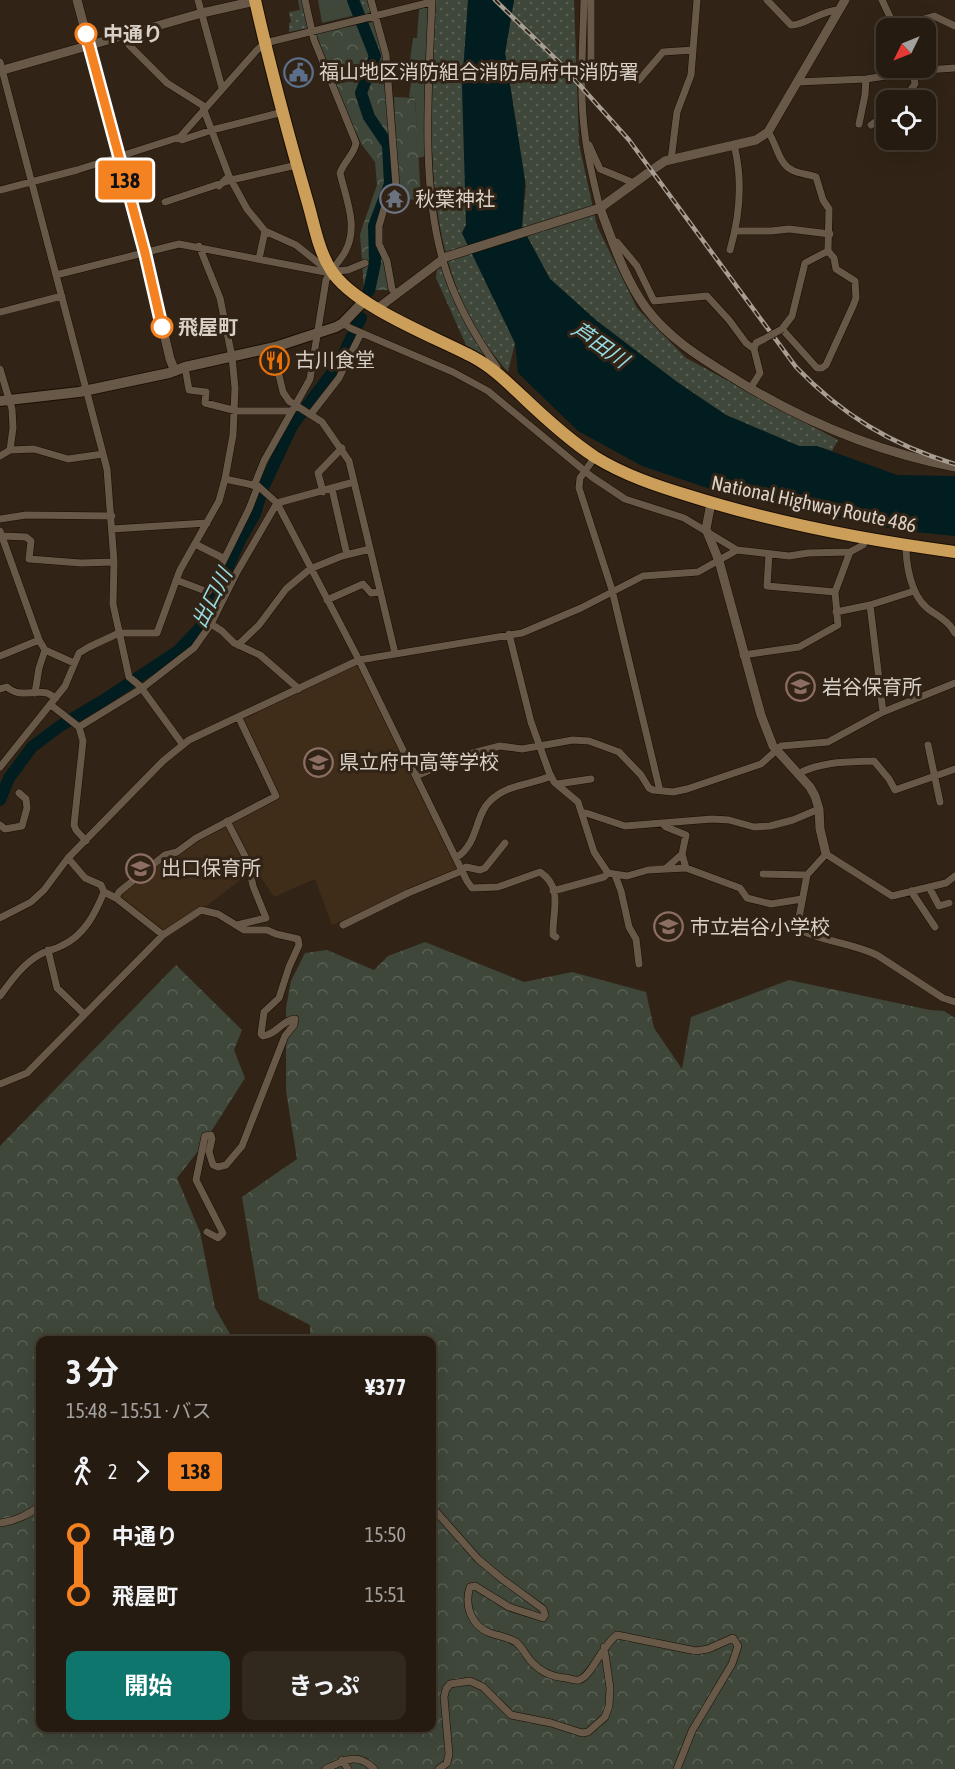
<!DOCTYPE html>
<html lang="ja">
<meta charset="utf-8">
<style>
body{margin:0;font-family:"Asap Condensed","Noto Sans JP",sans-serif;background:#31281e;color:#f1f3f6;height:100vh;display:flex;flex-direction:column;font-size:22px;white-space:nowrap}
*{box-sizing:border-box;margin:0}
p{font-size:20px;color:#a3a19f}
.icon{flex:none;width:33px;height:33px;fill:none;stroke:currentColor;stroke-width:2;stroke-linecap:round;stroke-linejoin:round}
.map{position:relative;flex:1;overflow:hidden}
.sheet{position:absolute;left:36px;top:1336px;width:400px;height:396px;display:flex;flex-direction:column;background:#251b10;border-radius:12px;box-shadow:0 6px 24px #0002,0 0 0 2px #423930}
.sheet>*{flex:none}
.badge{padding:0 12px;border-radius:4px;font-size:21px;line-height:39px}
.needle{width:39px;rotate:227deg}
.buttons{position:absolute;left:876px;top:18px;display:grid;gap:12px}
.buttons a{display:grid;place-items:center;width:60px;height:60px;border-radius:12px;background:#251b10;box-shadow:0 6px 24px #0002,0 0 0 2px #423930;font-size:30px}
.map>.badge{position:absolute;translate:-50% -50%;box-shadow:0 0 0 3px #fff}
.legs{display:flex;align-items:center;gap:9px;height:66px;padding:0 30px;font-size:20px}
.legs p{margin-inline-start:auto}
.head{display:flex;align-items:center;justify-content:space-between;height:102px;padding:0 30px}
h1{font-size:33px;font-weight:700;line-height:45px}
.cta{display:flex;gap:12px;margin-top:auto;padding:12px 30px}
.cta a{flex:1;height:69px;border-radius:12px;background:#0f766e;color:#fff;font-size:24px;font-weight:700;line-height:69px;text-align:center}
.cta a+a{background:#31281e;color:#f1f3f6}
ul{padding:0 30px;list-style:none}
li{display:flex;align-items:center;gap:21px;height:60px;font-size:22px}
li i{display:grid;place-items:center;width:9px;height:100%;margin:0 8px;background:currentColor}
li i::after{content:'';width:15px;height:15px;margin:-8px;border:4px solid;border-radius:50%;background:#251b10}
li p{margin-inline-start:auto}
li:first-child i{background:linear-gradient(#0000 50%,currentColor 0)}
li:last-child i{background:linear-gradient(currentColor 50%,#0000 0)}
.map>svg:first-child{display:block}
.built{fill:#3f2c19}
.grass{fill:url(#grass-dots)}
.forest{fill:url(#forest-crowns)}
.garden{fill:#3e4739}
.water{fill:#021d20}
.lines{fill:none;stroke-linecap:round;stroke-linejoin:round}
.river{stroke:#021d20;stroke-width:12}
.minor-casing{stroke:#190d02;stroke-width:8}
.tertiary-casing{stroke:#190d02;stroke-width:10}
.secondary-casing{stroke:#190d02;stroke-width:12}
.trunk-casing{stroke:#190d02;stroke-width:14}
.minor{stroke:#675848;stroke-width:7}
.tertiary{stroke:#675848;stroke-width:9}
.secondary{stroke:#675848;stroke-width:10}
.trunk{stroke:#cb9e59;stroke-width:12}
.rail-casing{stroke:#a89e94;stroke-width:4.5}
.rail{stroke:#312416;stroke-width:2;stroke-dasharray:7;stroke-linecap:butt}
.minor-bridge-casing{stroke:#190d02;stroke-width:8;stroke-linecap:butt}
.minor-bridge{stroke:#675848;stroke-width:7}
.line-1-casing{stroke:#fff;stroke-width:14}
.line-1{stroke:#f58220;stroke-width:9}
.stop-1-dot{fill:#fff;stroke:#f58220;stroke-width:3}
.labels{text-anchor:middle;stroke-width:6;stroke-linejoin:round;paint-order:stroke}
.stop-label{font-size:20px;font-weight:bold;fill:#d9d0c7;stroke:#312416;text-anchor:start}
.poi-label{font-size:20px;fill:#d9d0c7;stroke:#312416;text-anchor:start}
.street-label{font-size:20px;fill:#d9d0c7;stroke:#312416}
.water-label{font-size:21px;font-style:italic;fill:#95dce5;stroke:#312416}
</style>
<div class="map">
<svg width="955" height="1769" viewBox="0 0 955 1769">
<defs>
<pattern id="grass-dots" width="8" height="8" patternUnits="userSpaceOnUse" patternTransform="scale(1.5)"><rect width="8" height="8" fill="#3e4739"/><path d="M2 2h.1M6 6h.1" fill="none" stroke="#596054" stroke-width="1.8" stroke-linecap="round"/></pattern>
<pattern id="forest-crowns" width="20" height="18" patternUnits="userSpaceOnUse" patternTransform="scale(1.5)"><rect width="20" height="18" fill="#3e4739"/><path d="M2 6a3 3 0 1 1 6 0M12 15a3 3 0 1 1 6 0" fill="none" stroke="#596054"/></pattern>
</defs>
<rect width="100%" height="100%" fill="#312416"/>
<path class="built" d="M 359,660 L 462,869 L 332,925 L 315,879 L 274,897 L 252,864 L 248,862 L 247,875 L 201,910 L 163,935 L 116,898 L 165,855 L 177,852 L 197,842 L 227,821 L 276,796 L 239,718 Z"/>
<path class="grass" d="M 298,0 L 308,0 L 308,28 L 289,32 L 289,23 L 291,22 L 289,12 L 300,10 Z
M 356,0 L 368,0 L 370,13 L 362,16 Z
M 434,0 L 468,0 L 466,225 L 462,233 L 515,343 L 508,372 C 416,270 431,127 434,0 Z
M 514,0 L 574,0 L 579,144 L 597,226 L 637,308 L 686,358 L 838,440 L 832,451 L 817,446 L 799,446 L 726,415 L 677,382 L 597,321 L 550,279 L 522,227 L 526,186 L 505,53 Z
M 441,268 L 454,298 L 488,360 L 466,345 L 436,278 L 437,269 Z"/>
<path class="forest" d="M 373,22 L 383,54 L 394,185 L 377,224 L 390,290 L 364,290 L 360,234 L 377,185 L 375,162 L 362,145 L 347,114 L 317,36 L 317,33 Z
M 394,97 L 415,98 L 421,199 L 402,200 L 395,193 L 398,186 Z
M 425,942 L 524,982 L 572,972 L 646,992 L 654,1028 L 682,1069 L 691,1017 L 789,980 L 930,1010 L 944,1011 L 955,1018 L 955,1769 L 0,1769 L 0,1146 L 176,965 L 242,1030 L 234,1050 L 245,1078 L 202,1146 L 177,1178 L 200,1232 L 215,1308 L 234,1341 L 40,1341 L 40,1728 L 432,1728 L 432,1341 L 310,1341 L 310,1325 L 259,1299 L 242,1197 L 297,1159 L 286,1091 L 286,1008 L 291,981 L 305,953 L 327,950 L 374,970 L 388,956 Z"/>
<path class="garden" d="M 318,0 L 352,0 L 356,15 L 322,23 Z
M 424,6 L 428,8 L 428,13 L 426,156 L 418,158 L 415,98 L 409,97 L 413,67 L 417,67 L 416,63 L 410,60 L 413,38 L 417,38 L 419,10 Z"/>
<path class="water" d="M 468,0 L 514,0 L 505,53 L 525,181 L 522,227 L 550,279 L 597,321 L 677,382 L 726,415 L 799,446 L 817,446 L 897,475 L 955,476 L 955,536 L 905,531 L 824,516 L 728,495 L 642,466 L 578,431 L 518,373 L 515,343 L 462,233 L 466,225 L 462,86 Z"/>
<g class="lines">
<path class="river" d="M 353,0 L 375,56 L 361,93 L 369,117 L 388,145 L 390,184 L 374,226 L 375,263 L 369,291
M 357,326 L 361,318
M 0,800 L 9,778 L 32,747 L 60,726 L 104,700 L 178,651 L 201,627 L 240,540 L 255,514 L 262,490 L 292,426 L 340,362 L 353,334"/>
<defs>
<path id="minor" d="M 198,0 L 222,88
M 371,0 L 386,55 L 396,186 L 384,209 L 379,226 L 379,244 L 387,261 L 392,289 L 396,294
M 432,0 C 429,82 420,182 443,261 C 454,299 474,335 497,367 L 495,371
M 584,0 C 583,44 579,91 585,135 C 588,160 594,184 600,208
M 767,0 L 791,25 C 804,26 821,10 839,10
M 882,0 L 892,21 L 914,22 L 934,16 L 955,26
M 123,36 L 128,44 L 167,83 L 202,105 L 229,176 L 219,186
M 0,62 L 107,469 L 114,562 L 113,604 L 129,677 L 140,686 L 183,745
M 591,64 L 591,0
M 639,80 L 663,52 L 693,50
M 797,82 L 866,79 L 926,70 L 955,68
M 903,100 L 915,84 L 913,71
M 859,124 L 865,95 L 866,79
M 871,125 L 886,114
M 768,132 C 777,144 778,163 792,170 C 799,174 808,174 816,177 L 823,200 L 829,209 L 828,251 L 834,258 L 836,269 L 855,281 L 856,298 L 853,306 L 826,365 L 822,368 L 817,368 L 782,329 L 792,316 L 805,263 L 828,251
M 180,137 L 182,140 L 212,130 L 283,112
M 589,145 L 600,169 L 634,183
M 671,160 L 677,112 L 691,75 L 697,0
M 229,176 L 247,209 L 265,231 L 296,245 L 321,265 L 329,269
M 0,190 L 77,170 L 180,137 L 256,51 L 265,43 L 431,2
M 165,202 L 231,180 L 297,165
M 736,231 L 771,231 L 789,229 L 830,234
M 613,243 L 617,242 L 637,266 L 654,301 L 707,296 L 729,320 L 746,343 L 754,349
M 730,250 C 740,215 743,180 734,145
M 259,259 L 265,231
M 56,275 L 179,244 L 325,272 L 348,270 L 365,263
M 0,312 L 62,296
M 343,323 L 350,328 L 453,372 L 488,391 L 592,477 L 625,499 L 684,518 L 737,550 L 789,556 L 808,553 L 850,552 L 863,545 L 866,539
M 275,347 L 277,367 L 283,392 L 289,401 L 322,422 L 349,461 L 395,653
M 185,367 L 189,390 L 206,392 L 205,403 L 237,411 L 292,411
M 0,369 L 12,409 L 13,428 L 10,450
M 750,389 L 760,373 L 754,349 L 756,343 L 764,339
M 311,414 L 339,378 L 361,333
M 0,456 L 10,450 L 34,449 L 68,459 L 103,454
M 595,457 L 580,478 L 579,488 L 612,590 L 660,791
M 225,479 L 258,486 L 277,503 L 359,660 L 467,881 L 472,888 L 498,887 L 540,872 C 564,888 552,912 553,935 L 556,937
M 254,486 L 264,461 L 310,379 L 326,280 C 332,269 339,262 345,252 C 359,227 346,199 340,173 C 344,161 354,155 356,143 L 314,40 L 305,0
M 332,489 L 347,555
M 323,492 L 318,473 L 342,448
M 0,519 L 26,515 L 112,516
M 112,529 L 207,523
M 0,531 L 39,640 L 45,650 L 74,663
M 2,536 L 26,537 L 31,541 L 29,559 L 81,563 L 114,562
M 195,544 L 223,558
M 906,546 C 906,565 911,595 927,608 C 937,616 948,620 955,633
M 769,554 L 767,586 L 835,592
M 176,580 L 208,592 L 249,509 L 258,486
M 327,600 L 363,584 L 371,593 L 380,592
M 870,605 L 883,712
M 836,612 L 870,605 L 914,591
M 211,624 L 222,631 L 234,643 L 260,655 L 299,689
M 509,634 L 531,722 L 549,772 L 554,782 L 578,802 L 594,852 L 608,873 L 627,876 L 648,870 L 686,868 L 740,888 L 747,898 L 771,904 L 802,899
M 238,645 L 259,625 L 286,589 L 310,569 L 342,556 L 370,549
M 743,655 L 799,647 L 838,625 L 835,592 L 850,552
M 0,656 L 39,640
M 0,689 L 7,687 C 19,698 33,690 47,693 C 50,694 53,697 56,698
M 35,693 L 39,668 L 45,650
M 51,705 L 79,727 L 83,741 L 74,825 L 76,830 L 86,841
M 79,727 L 141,689 L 194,648 L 211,624 L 237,572 L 277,503 L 354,482
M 928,745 L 940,802
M 0,767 L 65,686 L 79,653 L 89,647 L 119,633 L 157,633 L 180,570 L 219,501 L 225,479 L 233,435 L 235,388 L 232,357 L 220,298 L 199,246
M 798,774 C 820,761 850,762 874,761 L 889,779 L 895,790 L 955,769
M 416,776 L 465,755 L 500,746 L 522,749 L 573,740 L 589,741 L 619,752 L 641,775 L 649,788 L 653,790 L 673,792 L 687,789 L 761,764 L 781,746 L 828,742 L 883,712 L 955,683
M 557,784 L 591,779
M 583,813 L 586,813 L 625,826 L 712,819 L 729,820 L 754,827 L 770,826 L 793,820 L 819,809
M 227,821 L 248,862 L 253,886 L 266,918 L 237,925
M 663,824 L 666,827 L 686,835 L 682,854 L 686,868
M 0,825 L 5,829 L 22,826 L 27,808 L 26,799 L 19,793
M 457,857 C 478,844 475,815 490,801 C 507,784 531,785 551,776
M 68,858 L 85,878 L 101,885 L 104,892 L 116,898 L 163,935 L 201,910 L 218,914 L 244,930 L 267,930 L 276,934 L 298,939 L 299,945 L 289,967 L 279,998 L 264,1012 L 261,1034 L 263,1036 C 276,1035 282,1020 295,1019 L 294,1025 L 285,1036 L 242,1146 L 226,1165 L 218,1167 L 213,1165 L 209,1152 L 212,1139 L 211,1135 L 205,1136 L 196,1180 L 223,1233 L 218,1238 L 207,1232
M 665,869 L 682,854
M 763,874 L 807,875
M 615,875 L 621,891 L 629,927 L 636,939 L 639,964
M 955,876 L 946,883 L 892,896 L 826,854 L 807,875 L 798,923 L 800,930 C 825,942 852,943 877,955 L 943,998 L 955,1002
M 929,887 L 939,906 L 949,903
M 553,891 L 604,877 L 608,873
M 911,891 L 935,927
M 116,898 L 119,892 L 165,855 L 177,852 L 196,838 L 276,796 L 239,718
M 0,918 L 31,902 L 44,890 L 68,858 L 163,761 L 189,740 L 359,660 L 522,633 L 581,608 L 643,576 L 698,572 L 737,550
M 343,925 L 408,893 L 459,872 L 466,867 L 480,870 L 485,868 L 505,843
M 48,950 L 57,988 L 84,1014
M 0,996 C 11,981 23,964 39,955 C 46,950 54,950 61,946 C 84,936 95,914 104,892
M 0,1084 L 27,1073 L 163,935
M 432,1507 L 478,1559 L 502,1579 L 543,1609 L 545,1615 L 543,1618 L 509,1607 L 475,1586 L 470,1587 C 464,1605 471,1626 490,1633 C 498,1636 508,1637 516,1642 C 522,1647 525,1654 530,1660 C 540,1672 551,1677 566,1678 C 570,1679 575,1681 579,1680 C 592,1676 602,1645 617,1635 L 696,1651 L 708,1649 L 733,1638 L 738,1646 L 732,1664 L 692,1731 L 677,1769
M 0,1523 C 16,1521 27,1515 40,1506
M 342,1760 L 348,1769
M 326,1769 C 344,1760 358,1752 374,1769
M 439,1769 L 447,1763 L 449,1754 L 444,1697 L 446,1689 L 450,1684 L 470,1681 L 483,1687 L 511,1715 L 551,1723 L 582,1733 L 588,1732 L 605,1717 L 609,1706 L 610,1688 L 604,1647"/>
<path id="tertiary" d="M 77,0 L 145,253 L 170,359 L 175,371
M 0,71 L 202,13 L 255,1
M 655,168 L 665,161 L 756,140 L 768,132 L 845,0
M 600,208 C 613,242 624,278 646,308 C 668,337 696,355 727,374 C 796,418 874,451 955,467
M 378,308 L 446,257 L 600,208 L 648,173
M 711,503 L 706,529 L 719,561 L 761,715 L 773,746 L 810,787 L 815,796 L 819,809 L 820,829 L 826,854"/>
<path id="secondary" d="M 0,401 L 79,392 L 169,373 L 185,367 L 275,347 L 336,327 L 343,323 L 365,300"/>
<path id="trunk" d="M 255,0 C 270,67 288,134 307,200 C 314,223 318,250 331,270 C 353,306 435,337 473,357 C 492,367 507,382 523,397 C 545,418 569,440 595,457 C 624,475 657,486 690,496 C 776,523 865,540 955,552"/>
</defs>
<use href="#minor" class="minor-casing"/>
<use href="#tertiary" class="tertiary-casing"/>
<use href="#secondary" class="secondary-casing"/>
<use href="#trunk" class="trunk-casing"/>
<use href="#minor" class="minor"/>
<use href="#tertiary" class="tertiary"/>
<use href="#secondary" class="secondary"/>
<use href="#trunk" class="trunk"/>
<defs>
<path id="rail" d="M 495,0 L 558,61 L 629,140 L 796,367 C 841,414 891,445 955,464"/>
</defs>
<use href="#rail" class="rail-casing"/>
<use href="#rail" class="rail"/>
<defs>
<path id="minor-bridge" d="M 764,339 L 782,329"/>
</defs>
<use href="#minor-bridge" class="minor-bridge-casing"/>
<use href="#minor-bridge" class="minor-bridge"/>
</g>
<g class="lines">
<defs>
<path id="line-1" d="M 86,34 L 145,253 L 162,327"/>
</defs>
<use href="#line-1" class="line-1-casing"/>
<use href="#line-1" class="line-1"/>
</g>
<defs>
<symbol id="civic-ring" viewBox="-11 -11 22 22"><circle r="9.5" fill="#312416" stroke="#5c6f8a" stroke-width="1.5"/><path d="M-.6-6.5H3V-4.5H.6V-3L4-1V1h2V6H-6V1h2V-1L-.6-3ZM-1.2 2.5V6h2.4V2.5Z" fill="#5c6f8a"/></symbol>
<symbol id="temple-ring" viewBox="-11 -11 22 22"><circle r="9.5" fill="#312416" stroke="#6b7280" stroke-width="1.5"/><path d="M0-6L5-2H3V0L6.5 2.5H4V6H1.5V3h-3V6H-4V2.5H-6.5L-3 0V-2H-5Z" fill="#6b7280"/></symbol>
<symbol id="restaurant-ring" viewBox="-11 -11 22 22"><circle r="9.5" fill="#312416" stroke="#e8710a" stroke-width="1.5"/><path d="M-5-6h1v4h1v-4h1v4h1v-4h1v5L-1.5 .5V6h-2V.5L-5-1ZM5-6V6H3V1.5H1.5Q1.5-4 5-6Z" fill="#e8710a"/></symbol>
<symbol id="school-ring" viewBox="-11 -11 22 22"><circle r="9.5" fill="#312416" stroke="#8d6e63" stroke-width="1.5"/><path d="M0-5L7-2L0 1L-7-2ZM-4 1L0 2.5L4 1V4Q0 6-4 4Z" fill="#8d6e63"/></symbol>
</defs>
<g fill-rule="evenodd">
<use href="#civic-ring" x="282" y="56" width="33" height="33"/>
<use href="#temple-ring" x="378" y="182" width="33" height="33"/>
<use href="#restaurant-ring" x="258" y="344" width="33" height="33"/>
<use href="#school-ring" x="784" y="670" width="33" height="33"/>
<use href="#school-ring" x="302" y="746" width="33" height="33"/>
<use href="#school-ring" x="124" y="852" width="33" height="33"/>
<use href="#school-ring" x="652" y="910" width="33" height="33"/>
</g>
<g class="stop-1-dot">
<circle cx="86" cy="34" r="10"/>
<circle cx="162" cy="327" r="10"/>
</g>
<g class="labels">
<g class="stop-label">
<text x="103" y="41">中通り</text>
<text x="178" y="334">飛屋町</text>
</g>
<g class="poi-label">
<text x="319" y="79">福山地区消防組合消防局府中消防署</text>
<text x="415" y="206">秋葉神社</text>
<text x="295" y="367">古川食堂</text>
<text x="822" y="694">岩谷保育所</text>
<text x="339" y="769">県立府中高等学校</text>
<text x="161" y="875">出口保育所</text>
<text x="690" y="934">市立岩谷小学校</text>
</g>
<g class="street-label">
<text transform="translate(814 504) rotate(12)" y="7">National Highway Route 486</text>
</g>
<g class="water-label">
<text transform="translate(600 345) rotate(35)" y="7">芦田川</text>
<text transform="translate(212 598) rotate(-63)" y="7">出口川</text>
</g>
</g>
</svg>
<div class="buttons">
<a><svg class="needle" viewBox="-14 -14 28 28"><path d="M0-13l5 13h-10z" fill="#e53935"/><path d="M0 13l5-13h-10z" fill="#a3a19f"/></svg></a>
<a><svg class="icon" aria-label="locate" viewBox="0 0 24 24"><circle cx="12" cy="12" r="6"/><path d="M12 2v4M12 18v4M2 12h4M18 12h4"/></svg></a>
</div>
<b class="badge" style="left:125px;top:180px;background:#f58220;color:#111">138</b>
<section class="sheet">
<div class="head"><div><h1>3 分</h1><p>15:48 – 15:51 · バス</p></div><b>¥377</b></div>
<div class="legs"><svg class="icon" aria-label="walk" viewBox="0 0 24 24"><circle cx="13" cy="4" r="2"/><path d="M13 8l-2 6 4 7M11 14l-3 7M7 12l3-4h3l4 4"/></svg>2<svg class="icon" aria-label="forward" viewBox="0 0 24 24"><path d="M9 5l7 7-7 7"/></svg><b class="badge" style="background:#f58220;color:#111">138</b></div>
<ul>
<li><i style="color:#f58220"></i><b>中通り</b><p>15:50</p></li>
<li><i style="color:#f58220"></i><b>飛屋町</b><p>15:51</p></li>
</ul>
<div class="cta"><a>開始</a><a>きっぷ</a></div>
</section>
</div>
